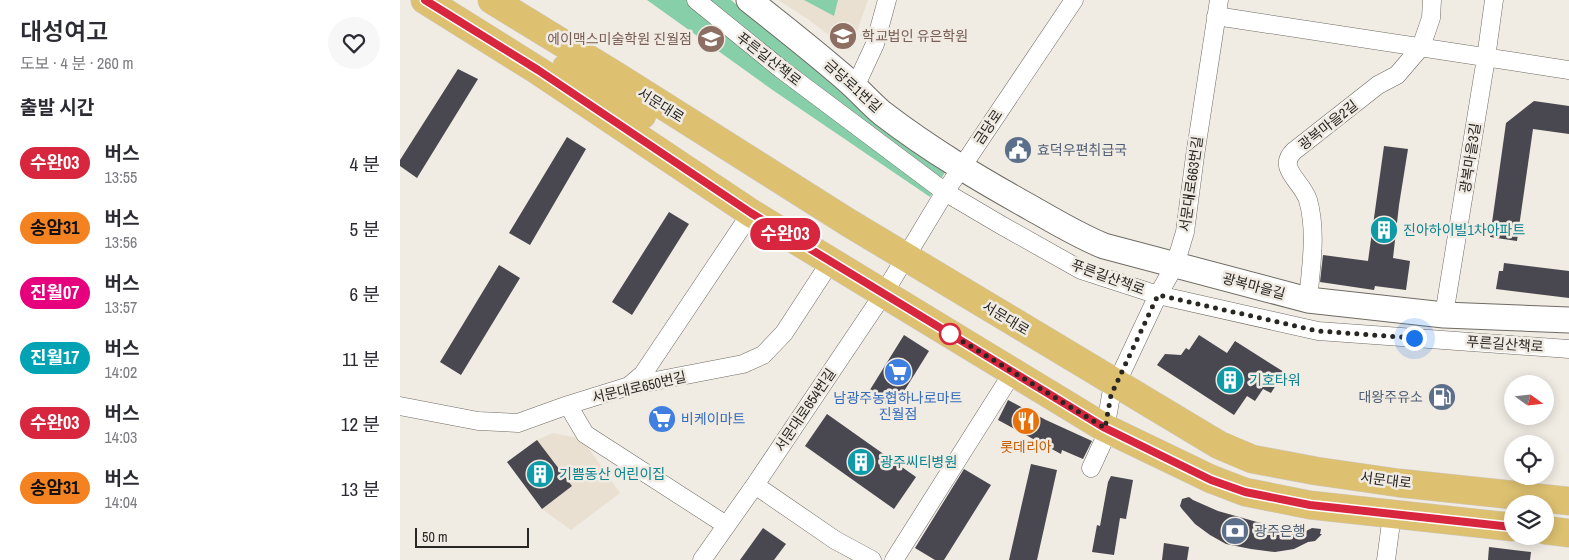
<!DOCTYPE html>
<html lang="ko">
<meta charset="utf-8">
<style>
body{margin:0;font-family:"Archivo Narrow","Noto Sans KR",sans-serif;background:#f7f7f7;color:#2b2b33;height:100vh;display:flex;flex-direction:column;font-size:19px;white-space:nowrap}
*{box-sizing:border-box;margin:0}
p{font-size:16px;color:#7c7c81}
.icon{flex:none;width:28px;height:28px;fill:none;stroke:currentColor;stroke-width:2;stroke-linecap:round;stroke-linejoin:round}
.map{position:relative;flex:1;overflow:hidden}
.side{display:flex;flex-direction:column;background:#fff;width:400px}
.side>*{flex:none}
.badge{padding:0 10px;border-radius:16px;font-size:18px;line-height:32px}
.needle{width:32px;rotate:105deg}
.controls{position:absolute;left:1104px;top:375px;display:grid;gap:10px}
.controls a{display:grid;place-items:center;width:50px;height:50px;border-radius:50%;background:#fff;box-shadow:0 2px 12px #0003;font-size:25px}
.scale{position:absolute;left:15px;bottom:12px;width:114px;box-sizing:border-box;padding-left:5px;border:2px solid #292724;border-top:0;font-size:14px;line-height:18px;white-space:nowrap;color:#292724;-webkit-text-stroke:4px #f0ebe3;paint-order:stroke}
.you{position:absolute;width:25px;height:25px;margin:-12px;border:4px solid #fff;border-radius:50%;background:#1a73e8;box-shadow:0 0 0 8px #1a73e833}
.map>.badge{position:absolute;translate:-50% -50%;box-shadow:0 0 0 2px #fff}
h2{padding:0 20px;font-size:19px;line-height:45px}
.round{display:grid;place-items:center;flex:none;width:52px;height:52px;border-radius:26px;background:#f7f7f7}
.summary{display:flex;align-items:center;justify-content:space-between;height:85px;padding:0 20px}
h1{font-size:24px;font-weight:600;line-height:38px}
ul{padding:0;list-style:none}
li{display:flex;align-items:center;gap:15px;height:65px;padding:0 20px}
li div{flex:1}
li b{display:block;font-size:19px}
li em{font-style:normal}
li .badge{min-width:55px;font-weight:700;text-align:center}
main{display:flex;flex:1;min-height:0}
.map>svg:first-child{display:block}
.built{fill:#e9e0d1}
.green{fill:#86cfa9}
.building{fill:#49474f}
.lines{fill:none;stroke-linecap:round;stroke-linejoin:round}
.street-casing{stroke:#6f6b63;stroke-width:19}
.secondary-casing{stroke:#6f6b63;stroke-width:27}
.primary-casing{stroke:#cccbca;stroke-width:29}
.street{stroke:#fff;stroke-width:18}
.secondary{stroke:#fff;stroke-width:25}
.primary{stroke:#ddc070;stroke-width:28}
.line-casing{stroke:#fff;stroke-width:11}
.line{stroke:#d7263d;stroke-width:8}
.walk{stroke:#292724;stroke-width:5;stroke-dasharray:0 9}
.stop-dot{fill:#fff;stroke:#d7263d;stroke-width:2.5}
.labels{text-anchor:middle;stroke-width:5;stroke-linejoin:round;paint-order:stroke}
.education-label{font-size:14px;fill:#785e54;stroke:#f0ebe3;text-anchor:start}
.street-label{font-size:14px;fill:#292724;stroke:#f0ebe3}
.service-label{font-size:14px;fill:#4e5e75;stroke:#f0ebe3;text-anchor:start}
.culture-label{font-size:14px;fill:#0d838f;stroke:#f0ebe3;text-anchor:start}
.shop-label{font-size:14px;fill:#366cbe;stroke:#f0ebe3}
.food-label{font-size:14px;fill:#c56008;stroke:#f0ebe3}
</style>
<main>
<section class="side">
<div class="summary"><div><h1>대성여고</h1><p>도보 · 4 분 · 260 m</p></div><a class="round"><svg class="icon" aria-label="heart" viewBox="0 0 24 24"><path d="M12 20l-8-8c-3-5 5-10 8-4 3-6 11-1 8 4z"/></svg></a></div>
<h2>출발 시간</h2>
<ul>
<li><span class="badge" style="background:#d7263d;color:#fff">수완03</span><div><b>버스</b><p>13:55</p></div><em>4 분</em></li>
<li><span class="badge" style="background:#f58220;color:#111">송암31</span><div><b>버스</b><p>13:56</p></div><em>5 분</em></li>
<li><span class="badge" style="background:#e6007e;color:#fff">진월07</span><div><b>버스</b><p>13:57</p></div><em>6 분</em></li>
<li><span class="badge" style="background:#00a3b4;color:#fff">진월17</span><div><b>버스</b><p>14:02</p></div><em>11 분</em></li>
<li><span class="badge" style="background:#d7263d;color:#fff">수완03</span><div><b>버스</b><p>14:03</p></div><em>12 분</em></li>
<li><span class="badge" style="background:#f58220;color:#111">송암31</span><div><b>버스</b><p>14:04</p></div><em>13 분</em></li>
</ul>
</section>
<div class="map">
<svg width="1169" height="560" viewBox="0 0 1169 560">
<rect width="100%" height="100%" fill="#f0ebe3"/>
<path class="built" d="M 378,0 L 468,0 L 450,51 L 409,20 Z
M 153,433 L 182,439 L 220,493 L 171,530 L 142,509 L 107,462 L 137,440 Z"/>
<path class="green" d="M 247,0 L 331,0 L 485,127 L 547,169 L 530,197 L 374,91 Z
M 404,0 L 438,0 L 434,16 Z"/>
<path class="building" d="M 58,69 L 78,79 L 17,178 L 0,166 L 0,160 Z
M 1134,101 L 1169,106 L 1169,134 L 1133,129 L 1117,241 L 1090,237 L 1106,123 Z
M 167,137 L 186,149 L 130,245 L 109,233 Z
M 984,146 L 1008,149 L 999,205 L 993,258 L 1010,261 L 1006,290 L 975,286 L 974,290 L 920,282 L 923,255 L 968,261 Z
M 269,212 L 289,224 L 232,315 L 212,302 Z
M 1104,263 L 1169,271 L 1169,298 L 1096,289 L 1099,271 L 1103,271 Z
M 99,265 L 120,278 L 61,375 L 40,362 Z
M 504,335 L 529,351 L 493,409 L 468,393 Z
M 799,335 L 827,353 L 835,341 L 884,372 L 871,393 L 863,389 L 855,401 L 847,396 L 834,415 L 757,365 L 765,354 L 781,355 L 786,348 L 789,350 Z
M 608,400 L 646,420 L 692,441 L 683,459 L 662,450 L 661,454 L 598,420 Z
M 427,414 L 516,477 L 494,509 L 405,446 Z
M 137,440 L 172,486 L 142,509 L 107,462 Z
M 631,464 L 657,470 L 637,560 L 609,560 Z
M 564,469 L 591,485 L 544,560 L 535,560 L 515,548 Z
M 711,476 L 733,480 L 726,519 L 720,518 L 714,555 L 692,552 L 697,525 L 700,526 L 708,482 Z
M 789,497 L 793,500 L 818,511 L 857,522 L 906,531 L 912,528 L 921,529 L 920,534 L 922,534 L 915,541 L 908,542 L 894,549 L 875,552 L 851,549 L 826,544 L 810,535 L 795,524 L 782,509 L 780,506 L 782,499 Z
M 363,528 L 386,544 L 374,560 L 340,560 Z
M 764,543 L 789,547 L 787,560 L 762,560 Z
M 1089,547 L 1131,552 L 1130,560 L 1088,560 Z"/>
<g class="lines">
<defs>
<path id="street" d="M 296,0 L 381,69 L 545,192 L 601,225 L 681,270 L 758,295 L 918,331 L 1169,349
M 816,16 L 1169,70
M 455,87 L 475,44 L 487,0
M 908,300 C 911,267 917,232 908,200 C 902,181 876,168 894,151 L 978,85 L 997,75 L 1021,47 L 1031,18 L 1032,0
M 1044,315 L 1086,58 L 1094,0
M 229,386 L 243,374 L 351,213
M 168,405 L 185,434 L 326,525
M 0,406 L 78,421 L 118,423 L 168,405 L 229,386 L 343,364 L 363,355 L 384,333 L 431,261
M 691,468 L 703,442 L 711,395 L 758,295 L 775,265 L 785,232 L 795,156 L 819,0
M 355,485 L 435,540 L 472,560
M 302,560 L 355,485 L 484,293 L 545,192 L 674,0
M 494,560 L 613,372
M 986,560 L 992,515"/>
<path id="secondary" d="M 349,0 C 382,26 415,52 446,79 C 459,90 470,103 482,113 C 530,150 581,180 633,209 C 656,222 679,236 704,246 L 908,300 L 1044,315 L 1169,320"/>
<path id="primary" d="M 25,0 L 137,70 L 351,213 L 705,428 L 811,479 L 845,492 L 910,505 L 1112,527
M 92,0 L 218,77 L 449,223 L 819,445 L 852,459 L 916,471 L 999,483 L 1169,501
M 166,68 L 242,115
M 1145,530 L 1169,533"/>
</defs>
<use href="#street" class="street-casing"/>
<use href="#secondary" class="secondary-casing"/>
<use href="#primary" class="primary-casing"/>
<use href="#street" class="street"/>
<use href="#secondary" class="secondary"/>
<use href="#primary" class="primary"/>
</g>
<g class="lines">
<defs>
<path id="line" d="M 25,0 L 138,70 L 351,213 L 705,428 L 811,480 L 845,492 L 910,505 L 1112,527"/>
</defs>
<use href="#line" class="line-casing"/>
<use href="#line" class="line"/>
<path class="walk" d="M 550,334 L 549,333 L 705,428 L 711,395 L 758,295 L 918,331 L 1014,338"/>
</g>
<defs>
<symbol id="school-disc" viewBox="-11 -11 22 22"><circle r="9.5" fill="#8d6e63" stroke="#f0ebe3"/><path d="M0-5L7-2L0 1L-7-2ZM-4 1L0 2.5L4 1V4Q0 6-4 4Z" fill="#fff"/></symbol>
<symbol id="civic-disc" viewBox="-11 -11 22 22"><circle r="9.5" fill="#5c6f8a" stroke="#f0ebe3"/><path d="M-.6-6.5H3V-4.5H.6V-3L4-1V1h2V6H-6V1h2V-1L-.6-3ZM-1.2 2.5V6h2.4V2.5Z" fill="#fff"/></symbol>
<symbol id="building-disc" viewBox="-11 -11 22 22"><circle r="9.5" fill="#0f9aa8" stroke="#f0ebe3"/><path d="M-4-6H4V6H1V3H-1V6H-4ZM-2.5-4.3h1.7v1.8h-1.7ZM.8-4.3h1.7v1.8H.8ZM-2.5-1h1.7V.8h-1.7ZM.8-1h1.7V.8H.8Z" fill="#fff"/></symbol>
<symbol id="supermarket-disc" viewBox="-11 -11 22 22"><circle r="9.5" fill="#3f7fe0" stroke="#f0ebe3"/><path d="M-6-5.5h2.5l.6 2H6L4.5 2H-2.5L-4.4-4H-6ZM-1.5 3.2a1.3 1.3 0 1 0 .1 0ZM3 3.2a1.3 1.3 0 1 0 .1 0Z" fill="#fff"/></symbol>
<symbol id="fuel-disc" viewBox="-11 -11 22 22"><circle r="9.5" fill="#5c6f8a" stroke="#f0ebe3"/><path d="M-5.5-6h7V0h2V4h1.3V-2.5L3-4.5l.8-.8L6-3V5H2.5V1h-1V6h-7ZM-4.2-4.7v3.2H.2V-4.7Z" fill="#fff"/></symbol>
<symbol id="restaurant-disc" viewBox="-11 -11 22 22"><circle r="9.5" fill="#e8710a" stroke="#f0ebe3"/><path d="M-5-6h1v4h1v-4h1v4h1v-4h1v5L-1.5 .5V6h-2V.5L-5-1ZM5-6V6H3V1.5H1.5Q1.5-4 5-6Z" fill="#fff"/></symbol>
<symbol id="bank-disc" viewBox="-11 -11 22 22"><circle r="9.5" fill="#5c6f8a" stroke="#f0ebe3"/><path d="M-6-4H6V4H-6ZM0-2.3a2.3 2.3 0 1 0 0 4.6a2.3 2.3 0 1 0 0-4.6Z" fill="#fff"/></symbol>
</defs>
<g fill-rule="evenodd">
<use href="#school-disc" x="427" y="20" width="32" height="32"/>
<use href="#school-disc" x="295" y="23" width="32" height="32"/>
<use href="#civic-disc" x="602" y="134" width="32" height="32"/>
<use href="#building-disc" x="968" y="214" width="32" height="32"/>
<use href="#supermarket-disc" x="482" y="356" width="32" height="32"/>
<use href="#building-disc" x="814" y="364" width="32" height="32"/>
<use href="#fuel-disc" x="1026" y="381" width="32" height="32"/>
<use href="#supermarket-disc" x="246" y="403" width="32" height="32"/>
<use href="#restaurant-disc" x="610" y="405" width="32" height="32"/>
<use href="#building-disc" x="445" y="446" width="32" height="32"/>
<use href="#building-disc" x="124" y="458" width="32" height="32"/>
<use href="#bank-disc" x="819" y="515" width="32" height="32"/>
</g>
<circle class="stop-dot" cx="550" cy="334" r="10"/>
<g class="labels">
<g class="education-label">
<text x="462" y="41">학교법인 유은학원</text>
<text x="292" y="44" text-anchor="end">에이맥스미술학원 진월점</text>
</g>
<g class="street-label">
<text transform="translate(369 59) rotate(38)" y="5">푸른길산책로</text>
<text transform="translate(453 86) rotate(42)" y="5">금당로1번길</text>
<text transform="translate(261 105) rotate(32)" y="5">서문대로</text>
<text transform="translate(928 125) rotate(-38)" y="5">광복마을2길</text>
<text transform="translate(588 127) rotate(-56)" y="5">금당로</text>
<text transform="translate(1070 158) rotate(-81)" y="5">광복마을3길</text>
<text transform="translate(791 184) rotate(-82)" y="5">서문대로663번길</text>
<text transform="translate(708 277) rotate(20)" y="5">푸른길산책로</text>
<text transform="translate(854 286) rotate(15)" y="5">광복마을길</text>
<text transform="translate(606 318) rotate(31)" y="5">서문대로</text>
<text transform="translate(1105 344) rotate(4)" y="5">푸른길산책로</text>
<text transform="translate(239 387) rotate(-13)" y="5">서문대로650번길</text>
<text transform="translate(405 410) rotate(-56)" y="5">서문대로654번길</text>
<text transform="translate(986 480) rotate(7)" y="5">서문대로</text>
</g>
<g class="service-label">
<text x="637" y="155">효덕우편취급국</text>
<text x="1023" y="402" text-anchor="end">대왕주유소</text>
<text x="854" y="536">광주은행</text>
</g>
<g class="culture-label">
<text x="1003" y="235">진아하이빌1차아파트</text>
<text x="849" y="385">기호타워</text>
<text x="480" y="467">광주씨티병원</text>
<text x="159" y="479">기쁨동산 어린이집</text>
</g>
<g class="shop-label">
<text x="498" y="403">남광주농협하나로마트<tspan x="498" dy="16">진월점</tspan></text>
<text x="281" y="424" text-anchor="start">비케이마트</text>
</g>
<g class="food-label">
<text x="626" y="452">롯데리아</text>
</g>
</g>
</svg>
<div class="controls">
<a><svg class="needle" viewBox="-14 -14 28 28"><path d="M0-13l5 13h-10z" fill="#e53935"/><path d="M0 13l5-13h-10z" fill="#7c7c81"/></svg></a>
<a><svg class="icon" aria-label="locate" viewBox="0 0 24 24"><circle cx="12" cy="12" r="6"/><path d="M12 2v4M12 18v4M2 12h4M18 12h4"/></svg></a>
<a><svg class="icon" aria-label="layers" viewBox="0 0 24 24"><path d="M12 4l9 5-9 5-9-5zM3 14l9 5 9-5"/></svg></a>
</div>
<div class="scale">50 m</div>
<div class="you" style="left:1014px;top:338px"></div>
<b class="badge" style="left:385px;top:234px;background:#d7263d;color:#fff">수완03</b>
</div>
</main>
